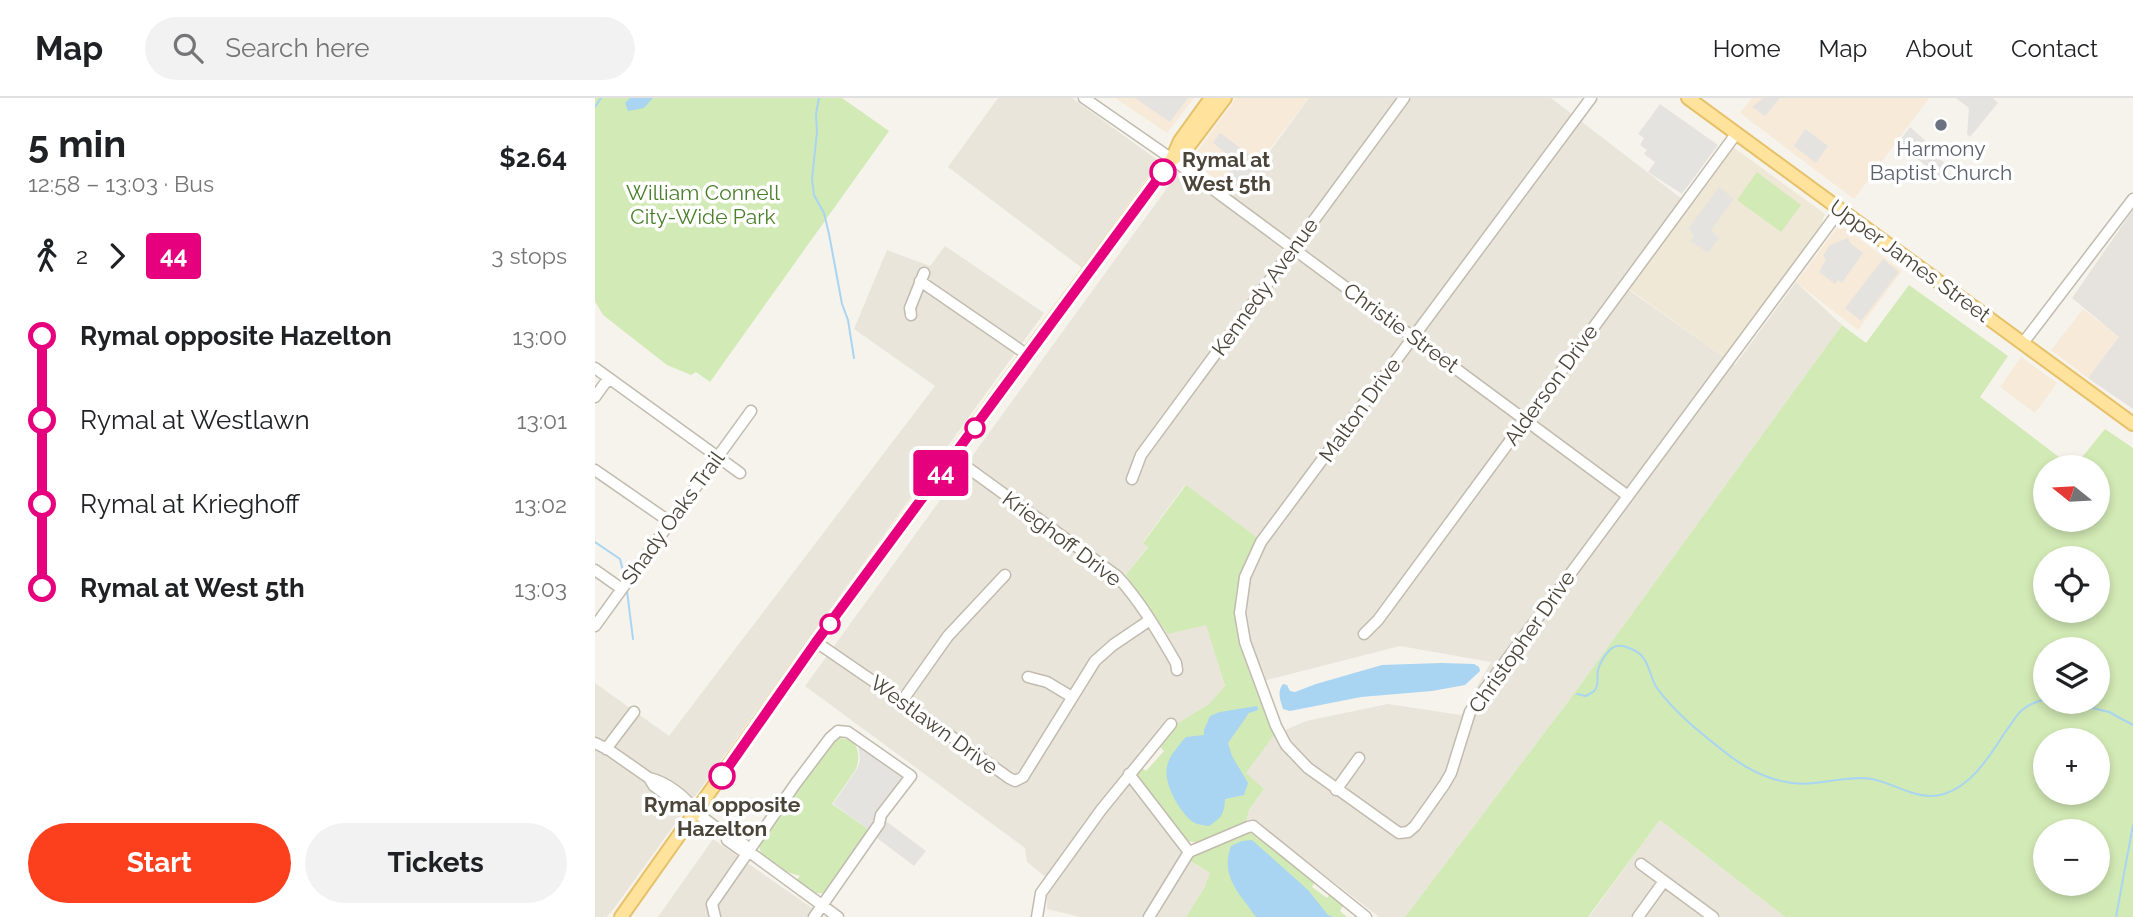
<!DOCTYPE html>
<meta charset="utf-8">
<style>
body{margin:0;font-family:Raleway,sans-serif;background:#f2f2f2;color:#202124;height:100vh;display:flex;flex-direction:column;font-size:26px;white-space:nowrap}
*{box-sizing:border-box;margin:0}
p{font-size:23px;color:#757577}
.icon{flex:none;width:38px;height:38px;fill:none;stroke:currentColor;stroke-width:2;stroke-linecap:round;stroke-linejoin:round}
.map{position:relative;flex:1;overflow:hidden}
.panel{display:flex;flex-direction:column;background:#fff;width:595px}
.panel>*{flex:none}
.badge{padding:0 14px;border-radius:5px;font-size:24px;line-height:46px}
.needle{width:46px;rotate:288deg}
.tools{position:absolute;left:1438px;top:357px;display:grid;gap:14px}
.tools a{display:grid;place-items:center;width:77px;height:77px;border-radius:50%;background:#fff;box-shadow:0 4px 10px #0003;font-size:35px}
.map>.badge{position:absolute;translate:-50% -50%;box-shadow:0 0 0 4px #fff}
.legs{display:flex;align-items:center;gap:10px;height:77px;padding:0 28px;font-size:23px}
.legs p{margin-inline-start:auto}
.head{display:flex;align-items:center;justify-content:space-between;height:119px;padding:0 28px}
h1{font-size:38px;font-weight:700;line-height:52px}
.button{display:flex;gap:14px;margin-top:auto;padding:14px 28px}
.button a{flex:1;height:80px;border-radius:42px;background:#fc3f1d;color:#fff;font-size:28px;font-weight:700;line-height:80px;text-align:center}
.button a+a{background:#f2f2f2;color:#202124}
ul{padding:0 28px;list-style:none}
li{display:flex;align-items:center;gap:24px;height:84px;font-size:26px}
li i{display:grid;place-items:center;width:10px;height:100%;margin:0 9px;background:currentColor}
li i::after{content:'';width:18px;height:18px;margin:-9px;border:5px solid;border-radius:50%;background:#fff}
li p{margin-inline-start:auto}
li:first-child i{background:linear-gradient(#0000 50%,currentColor 0)}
li:last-child i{background:linear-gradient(currentColor 50%,#0000 0)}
header{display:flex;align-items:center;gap:42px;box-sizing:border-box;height:98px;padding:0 35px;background:#fff;border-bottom:2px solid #e0e0e0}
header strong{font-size:33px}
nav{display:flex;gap:38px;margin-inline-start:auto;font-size:24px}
.search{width:490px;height:63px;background:#f2f2f2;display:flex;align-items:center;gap:18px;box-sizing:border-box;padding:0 24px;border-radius:38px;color:#757577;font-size:26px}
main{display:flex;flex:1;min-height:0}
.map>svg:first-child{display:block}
.residential{fill:#eae5da}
.commercial{fill:#f7ead8}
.industrial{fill:#e6e2dd}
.education{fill:#efe8d6}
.green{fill:#d2eab5;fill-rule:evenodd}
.parking{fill:#e5e3e0}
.water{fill:#a9d4f2}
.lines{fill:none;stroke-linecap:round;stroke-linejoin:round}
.stream{stroke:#a9d4f2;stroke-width:2}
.minor-casing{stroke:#c2bbae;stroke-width:13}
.major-casing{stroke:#e6c16a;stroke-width:16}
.minor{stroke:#fff;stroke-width:10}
.major{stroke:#ffe39c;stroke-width:12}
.line-1-casing{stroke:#fff;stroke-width:16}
.line-1{stroke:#e6007e;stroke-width:10}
.worship-dot{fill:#6b7280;stroke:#fff;stroke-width:2.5}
.stop-1-dot{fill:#fff;stroke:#e6007e;stroke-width:3.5}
.labels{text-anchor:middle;stroke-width:7;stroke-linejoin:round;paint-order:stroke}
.worship-label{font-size:21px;fill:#5b616d;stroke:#fff}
.stop-label{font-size:21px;font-weight:bold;fill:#4b4439;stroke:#fff;text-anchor:start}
.park-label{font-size:21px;fill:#4a7f2a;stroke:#fff}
.street-label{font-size:21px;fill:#4b4439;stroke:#fff}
</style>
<header>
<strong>Map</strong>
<div class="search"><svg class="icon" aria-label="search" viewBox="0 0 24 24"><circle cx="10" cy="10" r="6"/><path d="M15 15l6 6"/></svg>Search here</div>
<nav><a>Home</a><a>Map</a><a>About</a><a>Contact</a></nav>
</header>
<main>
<section class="panel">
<div class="head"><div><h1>5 min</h1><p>12:58 – 13:03 · Bus</p></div><b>$2.64</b></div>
<div class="legs"><svg class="icon" aria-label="walk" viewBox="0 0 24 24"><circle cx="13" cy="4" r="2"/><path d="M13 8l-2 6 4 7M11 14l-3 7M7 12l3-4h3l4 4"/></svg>2<svg class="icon" aria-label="forward" viewBox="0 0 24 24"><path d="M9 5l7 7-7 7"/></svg><b class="badge" style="background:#e6007e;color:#fff">44</b><p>3 stops</p></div>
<ul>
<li><i style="color:#e6007e"></i><b>Rymal opposite Hazelton</b><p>13:00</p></li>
<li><i style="color:#e6007e"></i><span>Rymal at Westlawn</span><p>13:01</p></li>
<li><i style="color:#e6007e"></i><span>Rymal at Krieghoff</span><p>13:02</p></li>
<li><i style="color:#e6007e"></i><b>Rymal at West 5th</b><p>13:03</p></li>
</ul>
<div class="button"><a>Start</a><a>Tickets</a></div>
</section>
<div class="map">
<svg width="1538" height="819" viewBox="0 0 1538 819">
<rect width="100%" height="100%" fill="#f6f3ec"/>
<path class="residential" d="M 403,0 L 477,0 L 564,63 L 487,170 L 353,69 Z
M 714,0 L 956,0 L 1087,101 L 1099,103 L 1034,192 L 1140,267 L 1201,184 L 1247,227 L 975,601 L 810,819 L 784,819 L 670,731 L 651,724 L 654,712 L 669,691 L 650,675 L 679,637 L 711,623 L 793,606 L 866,617 L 896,564 L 805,548 L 660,585 L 645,542 L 641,518 L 642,491 L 650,467 L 663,440 L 590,387 L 548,444 L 553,448 L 531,477 L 540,488 L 611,526 L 630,589 L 614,606 L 583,625 L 545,669 L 544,680 L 593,743 L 594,762 L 615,775 L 609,790 L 591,819 L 485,819 L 452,811 L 452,780 L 432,764 L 430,750 L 210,588 L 583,75 L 630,108 L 678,49 Z
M 350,148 L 449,215 L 20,809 L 12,819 L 0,819 L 0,585 L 74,638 L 340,288 L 259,231 L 292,152 L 335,168 Z
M 1065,722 L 1190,819 L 994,819 Z
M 118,741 L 230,819 L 63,819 Z"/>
<path class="commercial" d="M 520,0 L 599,0 L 572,35 Z
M 641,0 L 714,0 L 640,96 L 596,62 Z
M 1157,0 L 1334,0 L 1259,101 L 1145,15 Z
M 1245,126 L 1307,173 L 1263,232 L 1201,184 Z
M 1488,211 L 1524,239 L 1493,280 L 1456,252 Z
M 1426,259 L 1462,285 L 1440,315 L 1405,289 Z"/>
<path class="industrial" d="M 1538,112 L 1538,311 L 1493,280 L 1524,239 L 1477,200 Z"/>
<path class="education" d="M 1138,49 L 1230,116 L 1225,129 L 1130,260 L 1034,191 Z"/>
<path class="green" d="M 0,0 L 247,0 L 294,33 L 115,284 L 101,274 L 96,277 L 72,267 L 8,217 L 0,203 Z
M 1162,74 L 1206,107 L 1186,134 L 1142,102 Z
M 1314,187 L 1413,258 L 1385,299 L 1477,369 L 1451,369 L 1451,422 L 1503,422 L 1503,369 L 1479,369 L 1510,331 L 1538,350 L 1538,819 L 1190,819 L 1065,722 L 993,819 L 810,819 L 975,601 L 1247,227 L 1271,245 ZM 1451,460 L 1503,460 L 1503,513 L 1451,513 ZM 1451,551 L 1503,551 L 1503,604 L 1451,604 ZM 1451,642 L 1503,642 L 1503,695 L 1451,695 ZM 1451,733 L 1503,733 L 1503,786 L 1451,786 Z
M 591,387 L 663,440 C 655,456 646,472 642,490 C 633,537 663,594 679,637 L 651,675 L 669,691 L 654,712 L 651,724 L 606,745 L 593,743 L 542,677 L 545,669 L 551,673 L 569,653 L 563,647 L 583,625 L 614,606 L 630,588 L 611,527 L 573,536 L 531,477 L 553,449 L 548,445 Z
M 244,640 L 257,642 C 264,651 265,659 261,671 L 237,706 L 276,733 L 232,794 C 219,798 212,791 201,783 L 205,778 C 190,774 160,763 165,743 L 237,643 Z
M 649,733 L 658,733 L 720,784 L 717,789 L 732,800 L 735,796 L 748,808 L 745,813 L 752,819 L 591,819 L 609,790 L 615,775 L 594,762 L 599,756 Z"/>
<path class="parking" d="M 540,0 L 593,0 L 575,24 Z
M 1168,0 L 1185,0 L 1170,18 L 1157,9 Z
M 1361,0 L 1398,0 L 1403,5 L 1375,39 L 1372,36 L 1374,10 Z
M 1065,6 L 1123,47 L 1087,96 L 1053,74 L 1060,64 L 1049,56 L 1052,52 L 1045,47 L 1049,40 L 1043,36 Z
M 1315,29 L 1349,59 L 1346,62 L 1354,69 L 1346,80 L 1303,45 Z
M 1210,31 L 1233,48 L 1221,65 L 1199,48 Z
M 625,35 L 659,60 L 655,66 L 660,70 L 645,91 L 630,79 L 640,66 L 644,68 L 645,66 L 618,45 Z
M 1124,89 L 1139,101 L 1116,132 L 1124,140 L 1113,155 L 1096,143 L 1099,137 L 1093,131 Z
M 1253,140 L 1256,146 L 1268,155 L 1247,185 L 1243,182 L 1240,186 L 1224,174 L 1231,161 L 1228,158 L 1235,147 Z
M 1288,161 L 1304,174 L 1266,223 L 1250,210 Z
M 263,646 L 309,680 L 281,719 L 276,733 L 238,706 L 263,669 L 265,661 Z
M 291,723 L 331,753 L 319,768 L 282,740 Z"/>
<path class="water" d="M 35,0 L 58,0 L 49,10 L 33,13 L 30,5 Z
M 846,565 L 879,566 L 884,569 L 885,573 L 870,587 L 837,593 L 766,599 L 695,613 L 688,611 C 685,602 682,593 688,586 L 692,587 L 695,593 L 700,594 L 721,586 L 787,567 Z
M 662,608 L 663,612 L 654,615 L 633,645 L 637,658 L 653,685 L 649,697 L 630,701 C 629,717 627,719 614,728 C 608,727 603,727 598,724 C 584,714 566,682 573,665 C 575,657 583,649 588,642 L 591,639 L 609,637 L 609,632 L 615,618 L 625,614 Z
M 657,742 L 713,792 L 733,817 L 739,819 L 661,819 C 644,795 625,778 636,748 L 647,743 Z"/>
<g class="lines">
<path class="stream" d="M 224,0 L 221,16 L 222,34 L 217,81 L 219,97 L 229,115 L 234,136 L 247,206 L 253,222 L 259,260
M 0,9 L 6,0
M 0,444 L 25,461 L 30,481
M 32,493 L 38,541
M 982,596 L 991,598 C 994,596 998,595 1000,592 C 1005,585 1001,579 1003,572 C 1005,564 1014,549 1022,548 C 1029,547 1041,552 1046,557 C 1055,566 1055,580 1062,590 C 1080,615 1107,636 1131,655 C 1156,675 1188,689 1219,685 C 1238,683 1258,678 1277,681 C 1302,686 1323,704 1349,696 C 1378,687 1395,657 1411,633 C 1416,627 1421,617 1427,612 C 1433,607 1443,603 1451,601
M 1473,604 L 1514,614 L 1538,627
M 1521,819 L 1538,727"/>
<defs>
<path id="minor" d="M 489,0 L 577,61 L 1033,398
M 996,0 L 666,444 L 650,479 L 645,515 L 650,544 L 681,628 L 691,647 L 713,670 L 804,735 L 813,734 L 820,728 L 849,687 L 856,675 L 875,614 L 890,591 L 1245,112
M 325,183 L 434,258
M 316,217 L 315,210 L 329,175
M 1428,245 L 1538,101
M 0,270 L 145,375
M 0,299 L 13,281
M 358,359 L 522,478 C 546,504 563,534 581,565 L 582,572
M 0,372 L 75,424
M 537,381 L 546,357 L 809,0
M 0,472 L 27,491
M 0,528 L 156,313
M 769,536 L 783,522 L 1141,36
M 221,544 L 307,603 L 414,680 L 420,683 L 428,679 L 500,563 L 518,547 L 555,522
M 433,579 L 452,584 L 477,599
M 307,603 L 353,538 L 410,477
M 0,645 L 14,652 L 54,680 L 59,688 L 89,710 L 102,715 L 132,738 L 136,737 L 150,747 L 153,753 L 243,819
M 11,651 L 39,614
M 534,676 L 594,754
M 54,680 C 72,684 91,699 101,714
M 741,692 L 764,660
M 132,738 L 132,742 L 146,752 L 153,753
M 594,754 L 653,729 L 658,728 L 771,819
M 1046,766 L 1118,819
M 120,819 L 117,806 L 201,685 L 235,640 L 243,633 L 253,634 L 316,678 L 286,717 L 284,726 L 219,819
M 442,819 L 446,795 L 506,712 L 576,626
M 554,819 L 594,754
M 1043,819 L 1069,783"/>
<path id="major" d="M 1093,0 L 1538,326
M 578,61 L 593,49 L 630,0
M 26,819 L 221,544 L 577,61 L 585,43 L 616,0"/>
</defs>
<use href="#minor" class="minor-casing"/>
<use href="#major" class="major-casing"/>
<use href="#minor" class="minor"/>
<use href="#major" class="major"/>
</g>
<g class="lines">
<defs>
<path id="line-1" d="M 127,678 L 221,544 L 568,74"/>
</defs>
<use href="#line-1" class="line-1-casing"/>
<use href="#line-1" class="line-1"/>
</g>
<circle class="worship-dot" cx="1346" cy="27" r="7"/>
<g class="stop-1-dot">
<circle cx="568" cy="74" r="12"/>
<circle cx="380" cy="330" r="9"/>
<circle cx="235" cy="526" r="9"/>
<circle cx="127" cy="678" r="12"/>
</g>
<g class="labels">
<g class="worship-label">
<text x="1346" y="58">Harmony<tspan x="1346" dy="24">Baptist Church</tspan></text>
</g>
<g class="stop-label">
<text x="587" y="69">Rymal at<tspan x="587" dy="24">West 5th</tspan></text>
<text x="127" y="714" text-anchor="middle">Rymal opposite<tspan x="127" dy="24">Hazelton</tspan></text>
</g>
<g class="park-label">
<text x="108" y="102">William Connell<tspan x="108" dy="24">City-Wide Park</tspan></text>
</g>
<g class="street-label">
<text transform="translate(1315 163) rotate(36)" y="7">Upper James Street</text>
<text transform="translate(670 189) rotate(-54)" y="7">Kennedy Avenue</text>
<text transform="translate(806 230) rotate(36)" y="7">Christie Street</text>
<text transform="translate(956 287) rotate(-54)" y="7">Alderson Drive</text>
<text transform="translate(765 312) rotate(-54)" y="7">Malton Drive</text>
<text transform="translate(78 420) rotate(-54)" y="7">Shady Oaks Trail</text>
<text transform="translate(467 441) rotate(37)" y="7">Krieghoff Drive</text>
<text transform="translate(927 544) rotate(-55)" y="7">Christopher Drive</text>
<text transform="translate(339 627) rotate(36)" y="7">Westlawn Drive</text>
</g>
</g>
</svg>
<div class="tools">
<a><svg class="needle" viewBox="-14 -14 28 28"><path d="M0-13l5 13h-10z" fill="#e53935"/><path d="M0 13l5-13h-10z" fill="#757577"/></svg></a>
<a><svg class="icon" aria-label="locate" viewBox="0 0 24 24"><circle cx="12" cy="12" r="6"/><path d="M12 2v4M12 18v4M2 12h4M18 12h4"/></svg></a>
<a><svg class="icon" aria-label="layers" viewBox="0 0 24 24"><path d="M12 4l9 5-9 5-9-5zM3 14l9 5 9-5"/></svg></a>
<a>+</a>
<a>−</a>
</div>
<b class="badge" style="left:346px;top:375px;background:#e6007e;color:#fff">44</b>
</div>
</main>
